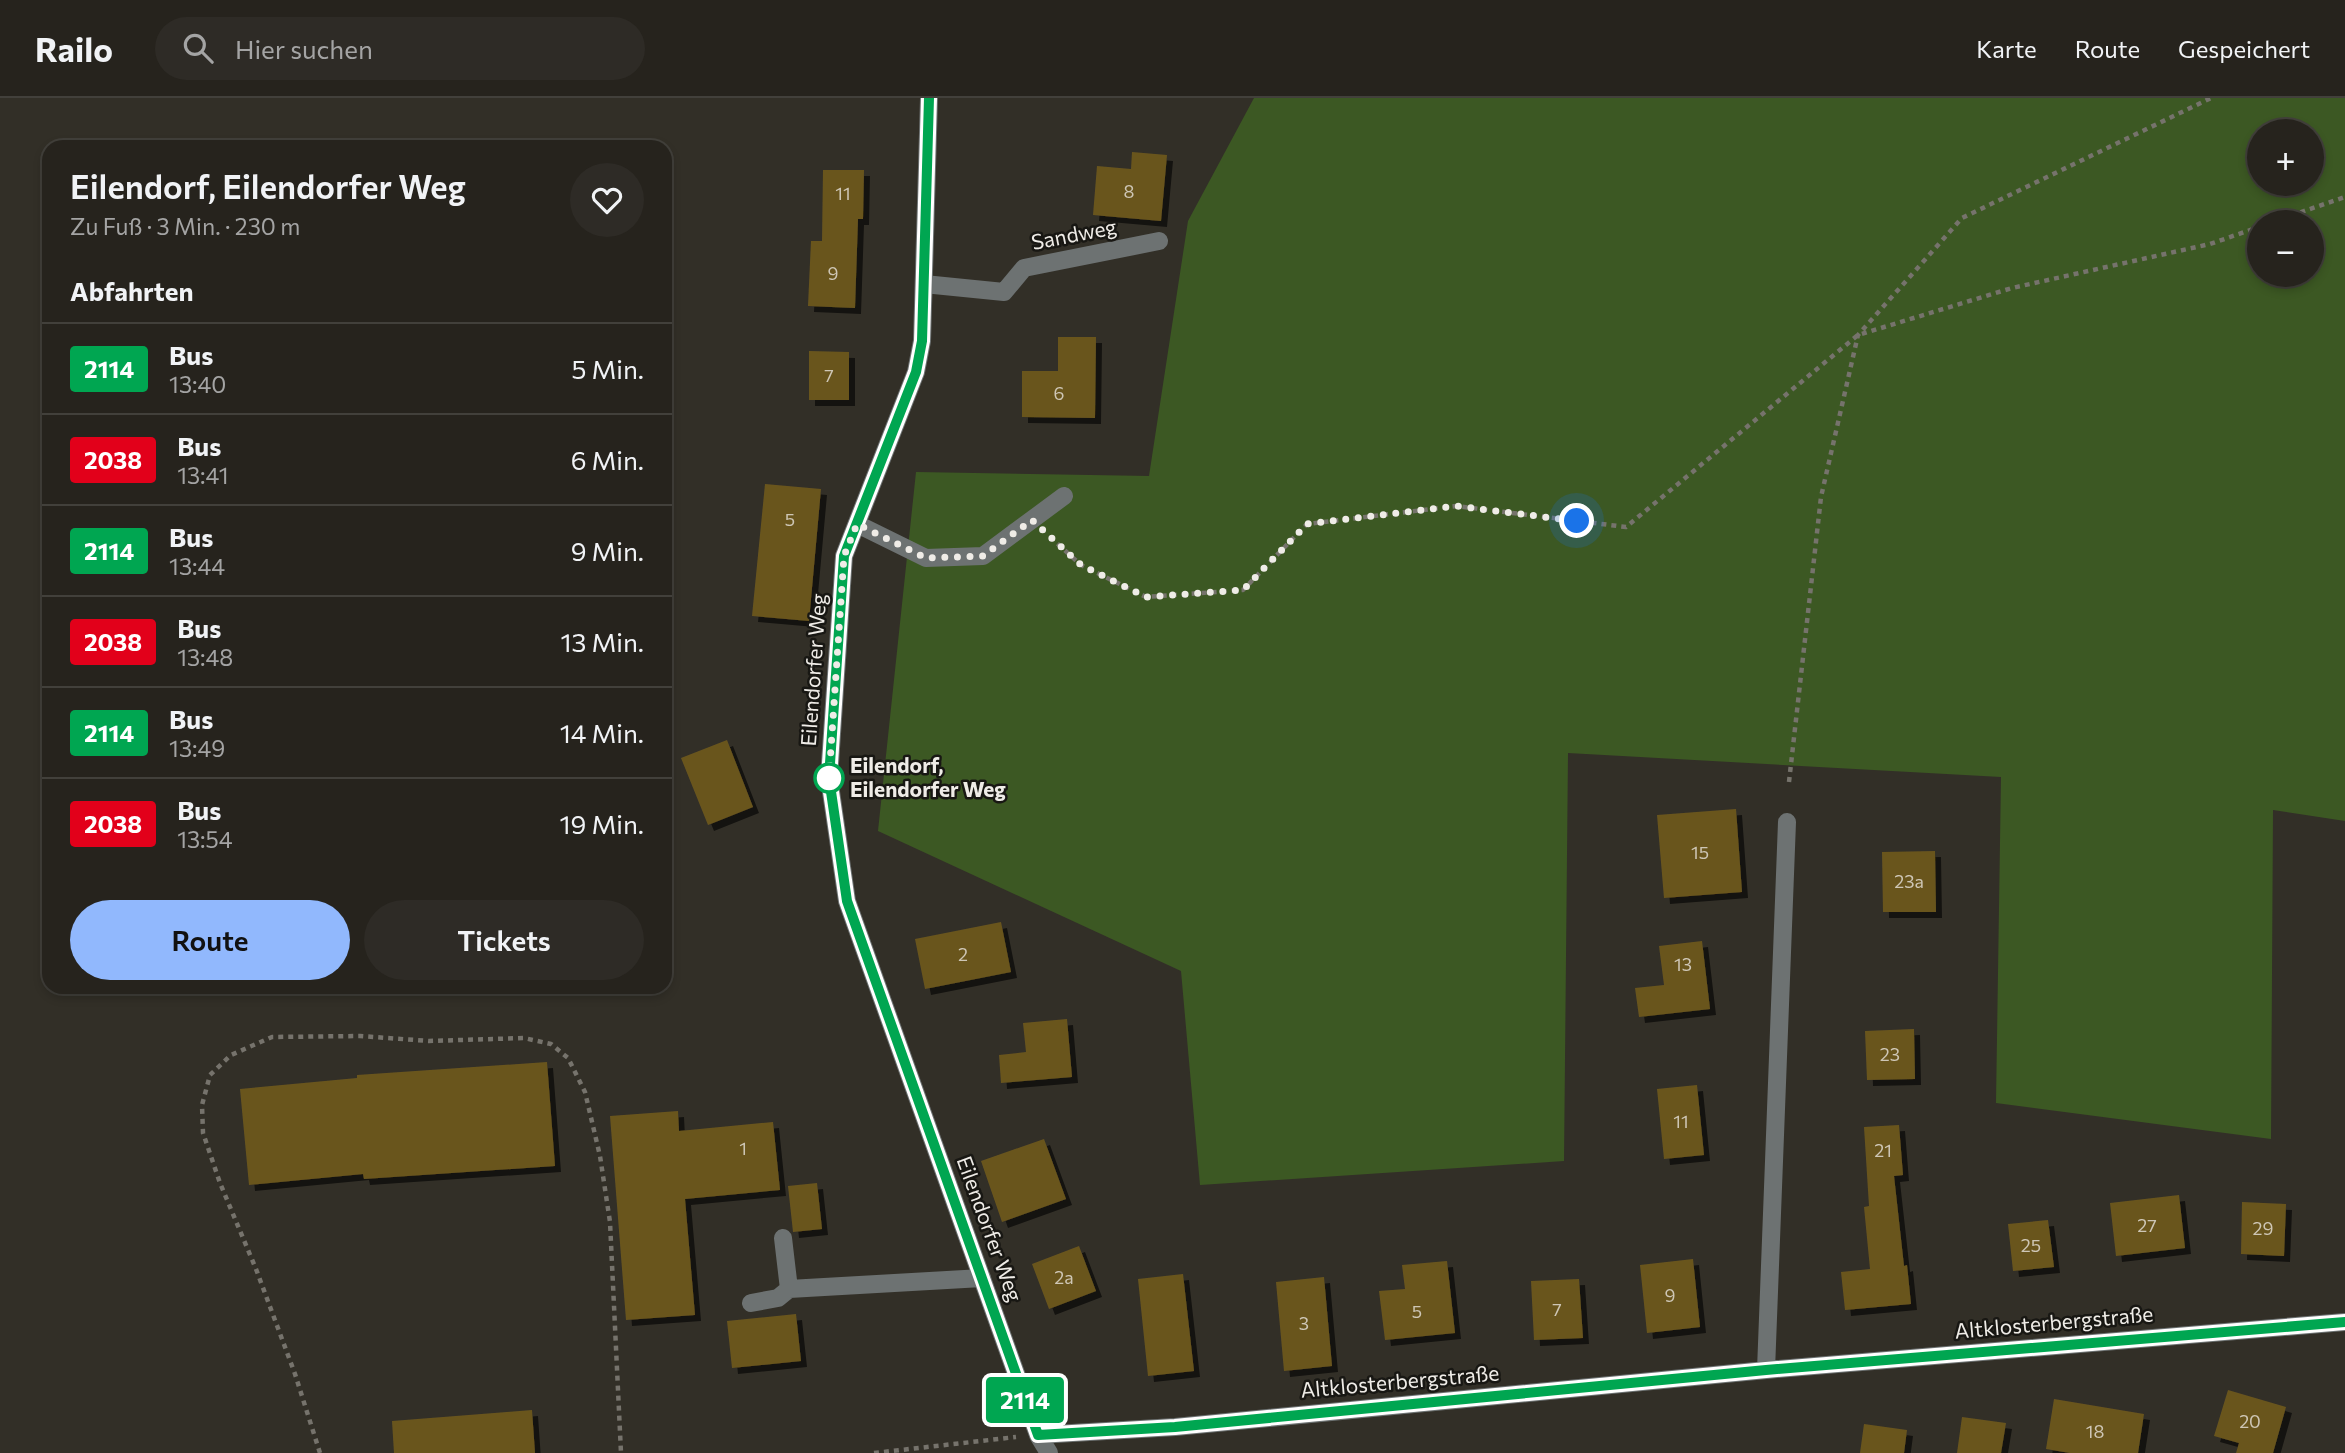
<!DOCTYPE html>
<html lang="de">
<meta charset="utf-8">
<style>
body{margin:0;font-family:Commissioner,sans-serif;background:#2e2b26;color:#f1f3f6;height:100vh;display:flex;flex-direction:column;font-size:26px;white-space:nowrap}
*{box-sizing:border-box;margin:0}
p{font-size:23px;color:#a4a4a4}
.icon{flex:none;width:38px;height:38px;fill:none;stroke:currentColor;stroke-width:2;stroke-linecap:round;stroke-linejoin:round}
.map{position:relative;flex:1;overflow:hidden}
.panel{position:absolute;left:42px;top:42px;width:630px;height:854px;display:flex;flex-direction:column;background:#26231d;border-radius:21px;box-shadow:0 4px 10px #0003,0 0 0 2px #42403b}
.panel>*{flex:none}
.badge{padding:0 14px;border-radius:5px;font-size:24px;line-height:46px}
.controls{position:absolute;left:2247px;top:21px;display:grid;gap:14px}
.controls a{display:grid;place-items:center;width:77px;height:77px;border-radius:50%;background:#26231d;box-shadow:0 4px 10px #0003,0 0 0 2px #42403b;font-size:35px}
.you{position:absolute;width:35px;height:35px;margin:-18px;border:5px solid #fff;border-radius:50%;background:#1a73e8;box-shadow:0 0 0 10px #1a73e833}
.map>.badge{position:absolute;translate:-50% -50%;box-shadow:0 0 0 4px #fff}
h2{padding:0 28px;font-size:26px;line-height:63px}
.round{display:grid;place-items:center;flex:none;width:74px;height:74px;border-radius:37px;background:#2e2b26}
.head{display:flex;align-items:center;justify-content:space-between;height:119px;padding:0 28px}
h1{font-size:33px;font-weight:600;line-height:52px}
.action{display:flex;gap:14px;margin-top:auto;padding:14px 28px}
.action a{flex:1;height:80px;border-radius:42px;background:#91b8fd;color:#111;font-size:28px;font-weight:600;line-height:80px;text-align:center}
.action a+a{background:#2e2b26;color:#f1f3f6}
ul{padding:0;list-style:none}
li{display:flex;align-items:center;gap:21px;height:91px;padding:0 28px;border-top:2px solid #42403b}
li div{flex:1}
li b{display:block;font-size:26px}
li em{font-style:normal}
li .badge{min-width:77px;font-weight:700;text-align:center}
header{display:flex;align-items:center;gap:42px;box-sizing:border-box;height:98px;padding:0 35px;background:#26231d;border-bottom:2px solid #42403b}
header strong{font-size:33px}
nav{display:flex;gap:38px;margin-inline-start:auto;font-size:24px}
.search{width:490px;height:63px;background:#2e2b26;display:flex;align-items:center;gap:18px;box-sizing:border-box;padding:0 24px;border-radius:38px;color:#a4a4a4;font-size:26px}
.map>svg:first-child{display:block}
.green{fill:#3c5823;fill-rule:evenodd}
.building{fill:#69551f;filter:url(#shadow)}
.lines{fill:none;stroke-linecap:round;stroke-linejoin:round}
.path{stroke:#76736c;stroke-width:4.5;stroke-dasharray:5 5;stroke-linecap:butt}
.lane{stroke:#6d7272;stroke-width:18}
.street{stroke:#6d7272;stroke-width:18}
.line-casing{stroke:#fff;stroke-width:16}
.line{stroke:#00a651;stroke-width:10}
.walk{stroke:#efece7;stroke-width:7;stroke-dasharray:0 12.6}
.stop-dot{fill:#fff;stroke:#00a651;stroke-width:3.5}
.labels{text-anchor:middle;stroke-width:5;stroke-linejoin:round;paint-order:stroke}
.number-label{font-size:18px;fill:#cec6b5}
.street-label{font-size:21px;fill:#efece7;stroke:#181713}
.stop-label{font-size:21px;font-weight:bold;fill:#efece7;stroke:#181713;text-anchor:start}
</style>
<header>
<strong>Railo</strong>
<div class="search"><svg class="icon" aria-label="search" viewBox="0 0 24 24"><circle cx="10" cy="10" r="6"/><path d="M15 15l6 6"/></svg>Hier suchen</div>
<nav><a>Karte</a><a>Route</a><a>Gespeichert</a></nav>
</header>
<div class="map">
<svg width="2345" height="1355" viewBox="0 0 2345 1355">
<defs>
<filter id="shadow"><feDropShadow dx="6" dy="6" stdDeviation="0" flood-color="#0009"/></filter>
</defs>
<rect width="100%" height="100%" fill="#322f27"/>
<path class="green" d="M 1254,0 L 2345,0 L 2345,723 L 2273,712 L 2271,1041 L 1996,1005 L 2001,679 L 1568,655 L 1564,1063 L 1200,1087 L 1181,873 L 878,733 L 916,374 L 1149,378 L 1188,123 ZM 2259,33 L 2312,33 L 2312,86 L 2259,86 ZM 2259,124 L 2312,124 L 2312,177 L 2259,177 Z"/>
<path class="building" d="M 1132,54 L 1167,57 L 1161,123 L 1093,117 L 1097,68 L 1131,71 Z
M 823,72 L 864,72 L 863,121 L 858,121 L 855,210 L 808,208 L 811,143 L 822,143 Z
M 1058,239 L 1096,239 L 1095,320 L 1022,319 L 1022,273 L 1058,273 Z
M 809,253 L 849,254 L 849,302 L 809,302 Z
M 765,386 L 821,391 L 809,523 L 752,518 Z
M 727,642 L 753,709 L 708,727 L 681,660 Z
M 1736,711 L 1742,794 L 1664,800 L 1657,717 Z
M 1935,753 L 1936,814 L 1883,814 L 1882,754 Z
M 1001,824 L 1011,874 L 925,891 L 915,841 Z
M 1702,843 L 1710,911 L 1639,919 L 1635,890 L 1664,887 L 1659,848 Z
M 1067,921 L 1072,979 L 1001,985 L 999,957 L 1026,954 L 1023,925 Z
M 1914,931 L 1915,981 L 1867,982 L 1865,933 Z
M 547,964 L 555,1068 L 364,1081 L 363,1076 L 249,1087 L 240,991 L 357,980 L 357,977 Z
M 1697,987 L 1704,1057 L 1664,1061 L 1657,991 Z
M 678,1013 L 679,1033 L 773,1024 L 780,1092 L 685,1101 L 695,1217 L 626,1222 L 610,1018 Z
M 1899,1027 L 1903,1077 L 1894,1078 L 1904,1168 L 1907,1167 L 1911,1206 L 1845,1212 L 1841,1174 L 1870,1171 L 1864,1109 L 1869,1108 L 1864,1029 Z
M 1044,1041 L 1066,1101 L 1002,1124 L 981,1063 Z
M 817,1085 L 822,1131 L 793,1134 L 788,1088 Z
M 2179,1097 L 2185,1150 L 2116,1158 L 2110,1105 Z
M 2242,1104 L 2286,1106 L 2284,1158 L 2241,1156 Z
M 2048,1122 L 2054,1169 L 2013,1173 L 2008,1126 Z
M 1079,1148 L 1096,1193 L 1049,1211 L 1032,1166 Z
M 1693,1161 L 1700,1229 L 1647,1235 L 1640,1167 Z
M 1447,1163 L 1455,1235 L 1385,1242 L 1379,1193 L 1405,1191 L 1402,1167 Z
M 1183,1176 L 1194,1273 L 1148,1278 L 1138,1181 Z
M 1324,1179 L 1332,1268 L 1284,1273 L 1276,1184 Z
M 1579,1181 L 1583,1240 L 1534,1242 L 1531,1183 Z
M 796,1216 L 801,1263 L 732,1270 L 727,1223 Z
M 2228,1292 L 2286,1309 L 2273,1355 L 2236,1355 L 2239,1345 L 2214,1338 Z
M 2054,1301 L 2144,1316 L 2138,1355 L 2070,1355 L 2046,1351 Z
M 532,1312 L 535,1355 L 394,1355 L 392,1323 Z
M 1962,1319 L 2006,1325 L 2001,1355 L 1957,1355 Z
M 1864,1326 L 1907,1332 L 1904,1355 L 1860,1355 Z"/>
<g class="lines">
<path class="path" d="M 2272,124 L 2345,99
M 1050,439 L 1081,467 L 1146,499 L 1243,492 L 1307,426 L 1456,408 L 1626,429 L 1858,237 L 2012,190 L 2210,146 L 2259,129
M 1789,684 L 1821,399 L 1858,237 L 1962,120 L 2211,0
M 320,1355 L 295,1276 L 256,1171 L 220,1085 L 203,1035 L 202,1007 L 210,977 L 231,957 L 272,939 L 360,938 L 429,943 L 524,940 L 551,946 L 568,960 L 585,994 L 600,1058 L 610,1124 L 621,1355
M 874,1355 L 1016,1339"/>
<path class="lane" d="M 924,186 L 1004,194 L 1024,170 L 1159,143
M 857,426 L 926,460 L 983,458 L 1064,398
M 783,1140 L 789,1191 L 982,1180
M 751,1205 L 778,1200 L 789,1191"/>
<path class="street" d="M 929,0 L 922,243 L 916,274 L 844,458 L 829,680 L 847,803 L 1038,1337 L 1049,1355
M 1766,1272 L 1787,724
M 1038,1337 L 1175,1329 L 1766,1272 L 2345,1224"/>
</g>
<g class="lines">
<defs>
<path id="line" d="M 929,0 L 922,243 L 916,274 L 844,458 L 829,680 L 847,803 L 1038,1337 L 1175,1329 L 1766,1272 L 2345,1224"/>
</defs>
<use href="#line" class="line-casing"/>
<use href="#line" class="line"/>
<path class="walk" d="M 829,680 L 844,458 L 857,426 L 926,460 L 983,458 L 1032,422 L 1081,467 L 1146,499 L 1243,492 L 1307,426 L 1456,408 L 1577,423"/>
</g>
<circle class="stop-dot" cx="829" cy="680" r="14"/>
<g class="labels">
<g class="number-label">
<text x="1129" y="100">8</text>
<text x="843" y="102">11</text>
<text x="833" y="182">9</text>
<text x="829" y="284">7</text>
<text x="1059" y="302">6</text>
<text x="790" y="428">5</text>
<text x="1700" y="761">15</text>
<text x="1909" y="790">23a</text>
<text x="963" y="863">2</text>
<text x="1683" y="873">13</text>
<text x="1890" y="963">23</text>
<text x="1681" y="1030">11</text>
<text x="743" y="1057">1</text>
<text x="1883" y="1059">21</text>
<text x="2147" y="1134">27</text>
<text x="2263" y="1137">29</text>
<text x="2031" y="1154">25</text>
<text x="1064" y="1186">2a</text>
<text x="1670" y="1204">9</text>
<text x="1557" y="1218">7</text>
<text x="1417" y="1220">5</text>
<text x="1304" y="1232">3</text>
<text x="2250" y="1330">20</text>
<text x="2095" y="1340">18</text>
</g>
<g class="street-label">
<text transform="translate(1074 137) rotate(-11)" y="7">Sandweg</text>
<text transform="translate(814 572) rotate(-86)" y="7">Eilendorfer Weg</text>
<text transform="translate(989 1131) rotate(70)" y="7">Eilendorfer Weg</text>
<text transform="translate(2054 1225) rotate(-5)" y="7">Altklosterbergstraße</text>
<text transform="translate(1400 1284) rotate(-5)" y="7">Altklosterbergstraße</text>
</g>
<g class="stop-label">
<text x="850" y="675">Eilendorf,<tspan x="850" dy="24">Eilendorfer Weg</tspan></text>
</g>
</g>
</svg>
<div class="controls">
<a>+</a>
<a>−</a>
</div>
<div class="you" style="left:1577px;top:423px"></div>
<b class="badge" style="left:1025px;top:1302px;background:#00a651;color:#fff">2114</b>
<section class="panel">
<div class="head"><div><h1>Eilendorf, Eilendorfer Weg</h1><p>Zu Fuß · 3 Min. · 230 m</p></div><a class="round"><svg class="icon" aria-label="heart" viewBox="0 0 24 24"><path d="M12 20l-8-8c-3-5 5-10 8-4 3-6 11-1 8 4z"/></svg></a></div>
<h2>Abfahrten</h2>
<ul>
<li><span class="badge" style="background:#00a651;color:#fff">2114</span><div><b>Bus</b><p>13:40</p></div><em>5 Min.</em></li>
<li><span class="badge" style="background:#e2001a;color:#fff">2038</span><div><b>Bus</b><p>13:41</p></div><em>6 Min.</em></li>
<li><span class="badge" style="background:#00a651;color:#fff">2114</span><div><b>Bus</b><p>13:44</p></div><em>9 Min.</em></li>
<li><span class="badge" style="background:#e2001a;color:#fff">2038</span><div><b>Bus</b><p>13:48</p></div><em>13 Min.</em></li>
<li><span class="badge" style="background:#00a651;color:#fff">2114</span><div><b>Bus</b><p>13:49</p></div><em>14 Min.</em></li>
<li><span class="badge" style="background:#e2001a;color:#fff">2038</span><div><b>Bus</b><p>13:54</p></div><em>19 Min.</em></li>
</ul>
<div class="action"><a>Route</a><a>Tickets</a></div>
</section>
</div>
